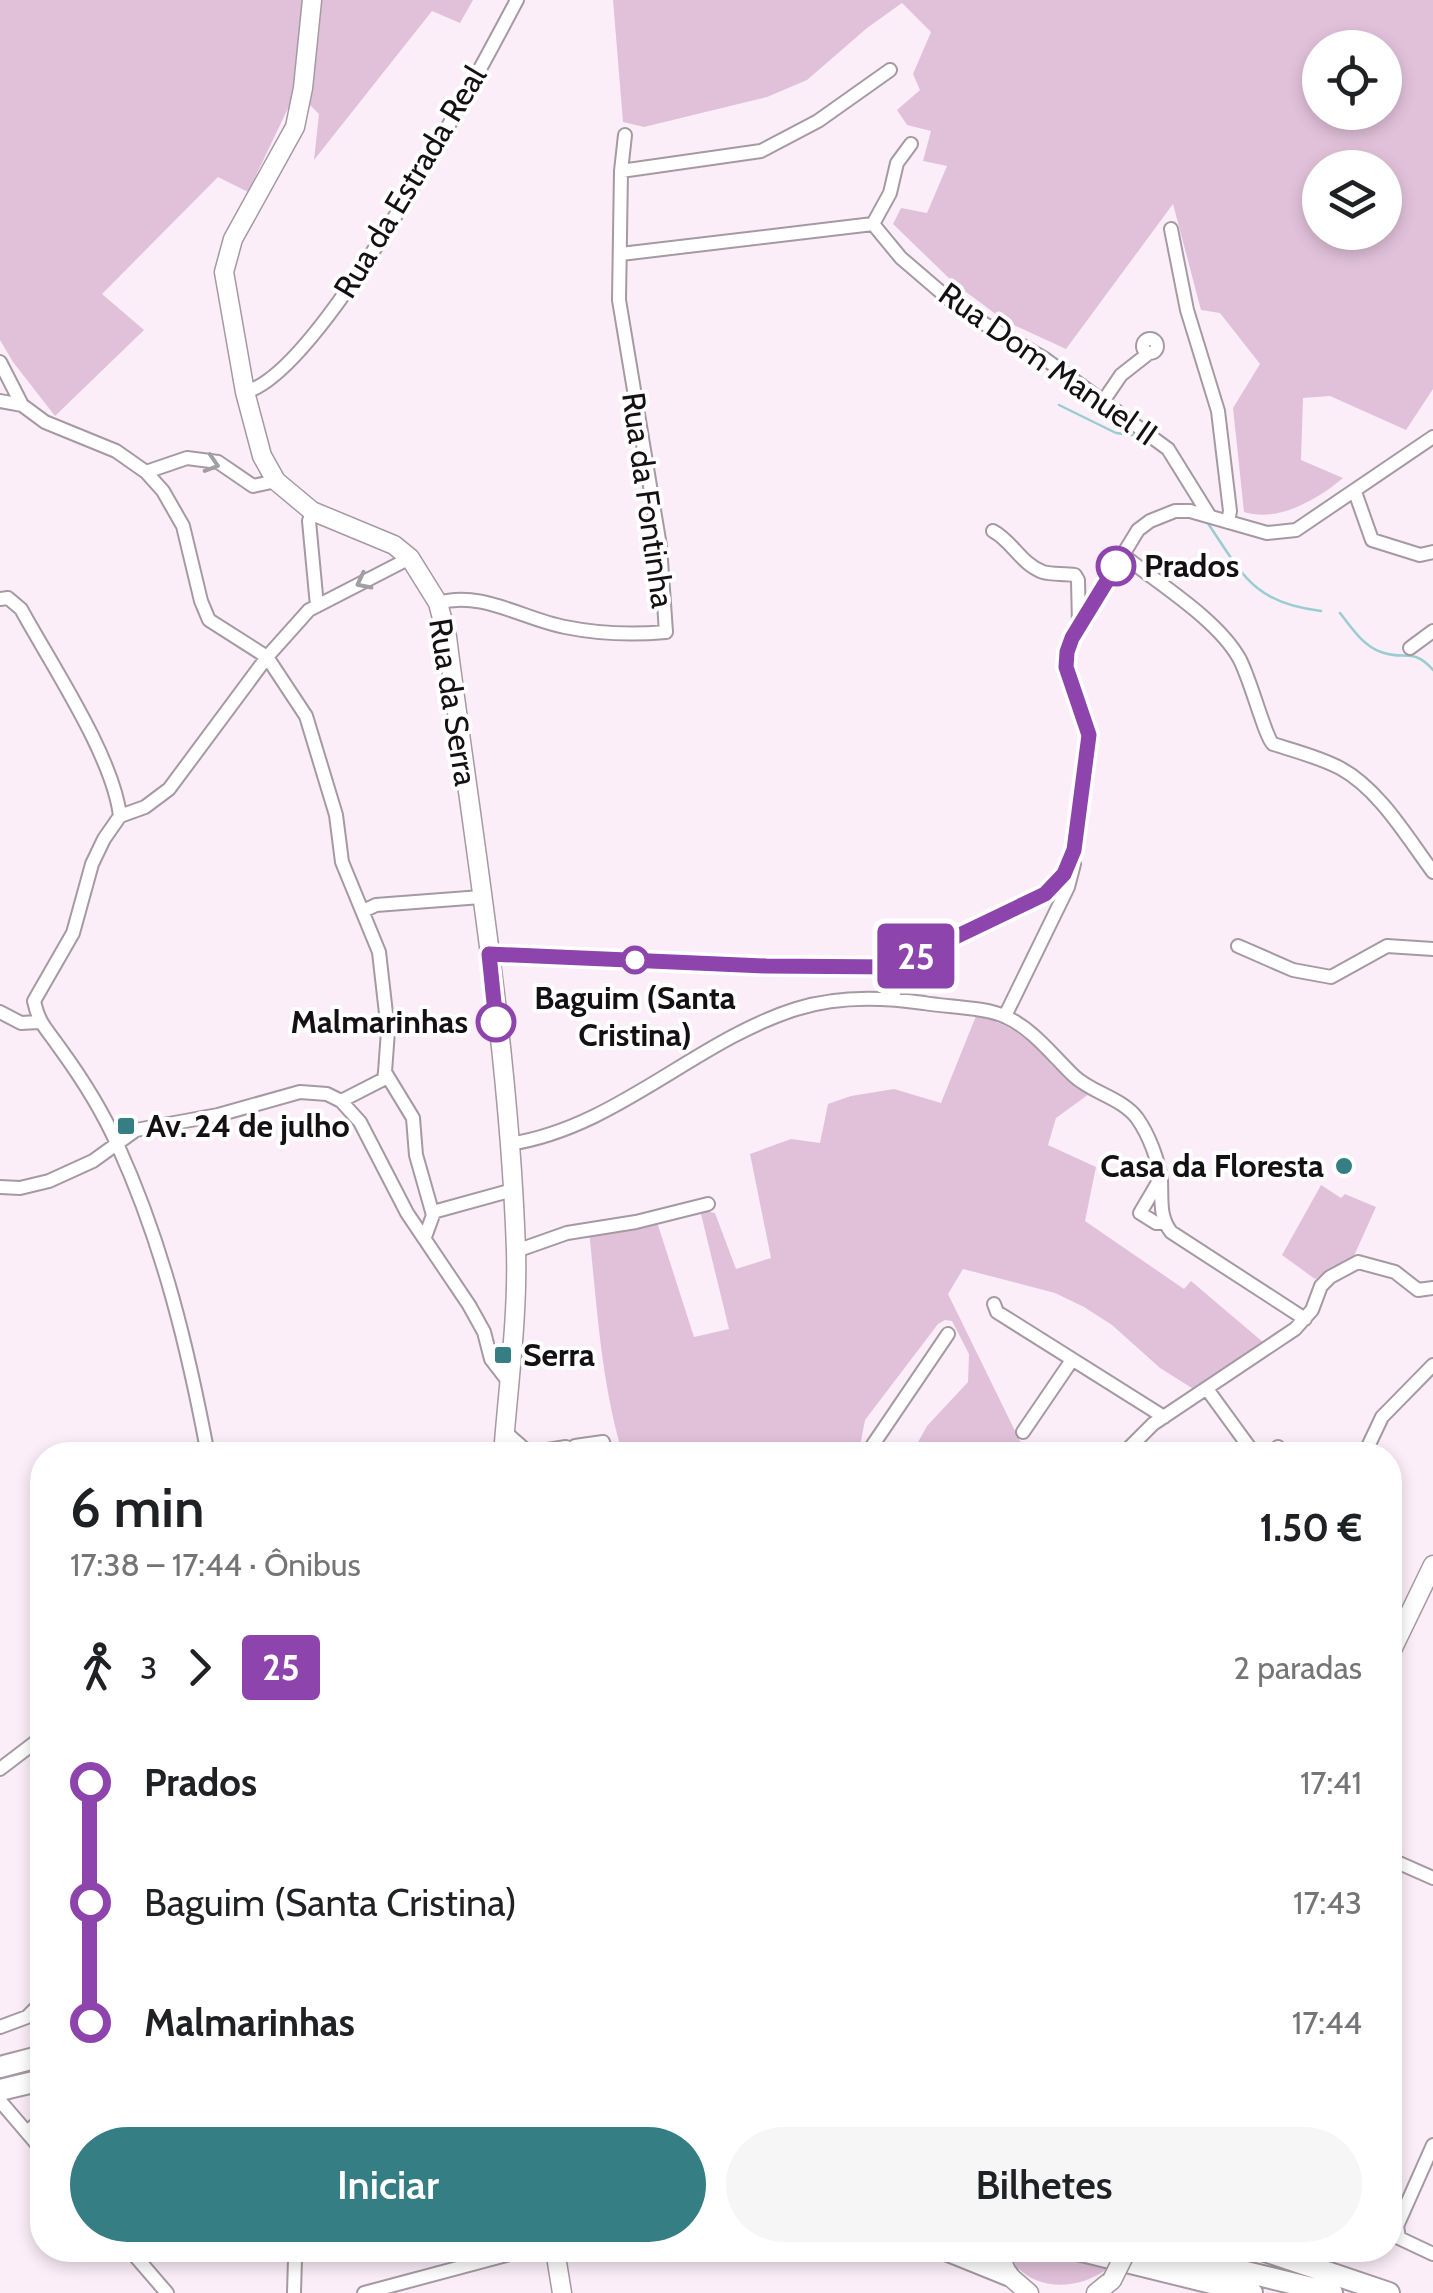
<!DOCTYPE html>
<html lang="pt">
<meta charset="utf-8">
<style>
body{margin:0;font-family:Cabin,sans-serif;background:#f6f6f6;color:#202124;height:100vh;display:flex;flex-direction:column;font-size:38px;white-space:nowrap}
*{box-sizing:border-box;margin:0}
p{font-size:32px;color:#757577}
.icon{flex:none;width:55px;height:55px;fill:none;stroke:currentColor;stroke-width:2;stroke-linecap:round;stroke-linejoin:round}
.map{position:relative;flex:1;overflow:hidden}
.details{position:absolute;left:30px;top:1442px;width:1372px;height:820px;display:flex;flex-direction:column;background:#fff;border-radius:40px;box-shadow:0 5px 15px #0003}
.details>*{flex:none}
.badge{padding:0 20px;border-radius:8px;font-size:35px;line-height:65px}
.tools{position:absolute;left:1302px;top:30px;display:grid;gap:20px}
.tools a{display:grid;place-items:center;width:100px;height:100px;border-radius:50%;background:#fff;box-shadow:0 5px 15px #0003;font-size:50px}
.map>.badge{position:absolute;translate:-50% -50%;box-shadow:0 0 0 5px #fff}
.legs{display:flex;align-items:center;gap:15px;height:110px;padding:0 40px;font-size:32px}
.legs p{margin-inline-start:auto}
.headline{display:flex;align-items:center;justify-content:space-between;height:170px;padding:0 40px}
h1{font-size:55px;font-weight:600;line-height:75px}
.cta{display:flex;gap:20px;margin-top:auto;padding:20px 40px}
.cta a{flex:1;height:115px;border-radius:60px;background:#357e83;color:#fff;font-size:40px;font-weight:600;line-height:115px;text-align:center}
.cta a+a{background:#f6f6f6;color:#202124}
ul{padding:0 40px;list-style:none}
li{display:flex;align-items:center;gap:35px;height:120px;font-size:38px}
li i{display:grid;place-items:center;width:15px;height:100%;margin:0 12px;background:currentColor}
li i::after{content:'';width:25px;height:25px;margin:-12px;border:8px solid;border-radius:50%;background:#fff}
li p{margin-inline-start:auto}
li:first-child i{background:linear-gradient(#0000 50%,currentColor 0)}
li:last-child i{background:linear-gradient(currentColor 50%,#0000 0)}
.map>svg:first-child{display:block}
.green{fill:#e1c1da;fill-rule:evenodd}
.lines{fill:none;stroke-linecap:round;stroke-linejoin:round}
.stream{stroke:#9acdd0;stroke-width:2.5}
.minor-casing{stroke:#a599a2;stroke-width:16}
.major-casing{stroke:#a599a2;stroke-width:21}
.highway-casing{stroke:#a599a2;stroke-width:24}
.minor{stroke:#fff;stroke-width:12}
.major{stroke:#fff;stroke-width:18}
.highway{stroke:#fff;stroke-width:20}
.major-bridge-casing{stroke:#a599a2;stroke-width:21;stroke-linecap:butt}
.major-bridge{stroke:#fff;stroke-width:18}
.oneway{stroke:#a19fa1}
.line-1-casing{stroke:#fff;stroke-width:22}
.line-1{stroke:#8e44ad;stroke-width:15}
.stop-1-dot{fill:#fff;stroke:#8e44ad;stroke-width:5}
.poi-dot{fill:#357e83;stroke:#fff;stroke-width:4}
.labels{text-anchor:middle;stroke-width:8;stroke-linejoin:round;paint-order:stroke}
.street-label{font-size:32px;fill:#141013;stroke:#fff}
.stop-label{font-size:32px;font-weight:bold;fill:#141013;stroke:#fff;text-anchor:start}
.poi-label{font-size:32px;font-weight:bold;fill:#141013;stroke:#fff;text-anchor:start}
</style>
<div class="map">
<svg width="1433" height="2293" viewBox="0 0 1433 2293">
<rect width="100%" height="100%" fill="#fbeef8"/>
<path class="green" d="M 0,0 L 305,0 L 291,102 L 248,192 L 218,177 L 102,294 L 144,330 L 55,416 L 13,362 L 0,340 Z
M 319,0 L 473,0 L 460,23 L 432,11 L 314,160 L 319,114 L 308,103 Z
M 613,0 L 1433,0 L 1433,389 L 1406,430 L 1330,396 L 1303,398 L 1301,460 L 1343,478 C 1318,499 1278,523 1244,512 L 1233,408 L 1260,364 L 1220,313 L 1201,310 L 1173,204 L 1066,349 L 1005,321 L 954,283 L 893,224 L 901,208 L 927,213 L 947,166 L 923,161 L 931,131 L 907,125 L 897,110 L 920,90 L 913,74 L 931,32 L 902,3 L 867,28 L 807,80 L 767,97 L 644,127 L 623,122 ZM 1320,48 L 1385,48 L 1385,112 L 1320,112 ZM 1320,168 L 1385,168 L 1385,232 L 1320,232 Z
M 976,1016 C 1030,1026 1048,1068 1089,1094 L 1056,1118 L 1048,1145 L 1096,1167 L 1085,1221 L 1184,1289 L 1191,1281 L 1264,1343 L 1195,1390 L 1160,1368 L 1112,1325 L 1084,1307 L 1055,1293 L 963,1269 L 948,1294 L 1020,1441 L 1048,1455 L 911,1455 L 927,1426 L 968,1382 L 969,1354 L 952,1321 L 945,1320 L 938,1324 L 865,1420 L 861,1441 L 852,1455 L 623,1455 C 601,1383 597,1306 589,1231 L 657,1222 L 694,1337 L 729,1329 L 700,1210 L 715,1213 L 736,1269 L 771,1258 L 750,1154 L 791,1139 L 820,1143 L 828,1104 L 851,1096 L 894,1089 L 941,1103 Z
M 1321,1185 L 1341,1198 L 1345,1194 L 1376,1207 L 1353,1258 L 1315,1279 L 1282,1255 Z
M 1005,2250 L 1040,2250 L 1110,2267 C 1076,2293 1027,2293 1005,2250 Z"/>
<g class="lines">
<path class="stream" d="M 1059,405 L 1116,433 L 1140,436
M 1207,522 C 1243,575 1253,603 1321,611
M 1340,613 C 1351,627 1363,646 1381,652 C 1405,661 1413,647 1433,670"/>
<defs>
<path id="minor" d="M 621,171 L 761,151 L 818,121 L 890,70
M 873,224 L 901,258 L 964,312 L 1045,359 L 1168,449 L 1209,515
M 1171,229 L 1187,310 L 1218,411 L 1230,511 L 1228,522
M 621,254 L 873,224 L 890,193 L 897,163 L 911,144
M1143 346a7 7 0 1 1 14 0a7 7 0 1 1-14 0Z
M 0,362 L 22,405
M 245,392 C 321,374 476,77 517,0
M 1104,400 L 1121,375 L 1149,353
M 0,401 L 22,405 L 45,422 L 116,451 L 146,472 L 163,491 L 183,526 L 201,601 L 209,620 L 267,657 L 306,716 L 336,815 L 342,862 L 379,952 L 388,1031 L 385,1072 L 413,1118 L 416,1155 L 433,1215 L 425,1237
M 146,472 L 187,458 L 218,462 L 253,486 L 276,481
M 1355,492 L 1372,540 L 1420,555 L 1433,552
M 312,511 L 309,521 L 317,606
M 993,531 C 1012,541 1021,564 1043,572 C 1052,575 1064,573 1075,575 L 1078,580 L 1079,624
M 1123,555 C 1159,584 1217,619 1239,658 C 1250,677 1265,737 1273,744 C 1295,751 1319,757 1340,768 C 1379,789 1407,837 1433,872
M 0,599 L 8,598 L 21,609 C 51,664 113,756 120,816
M 438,603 C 481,590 523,619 565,627 C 599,634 632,635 666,632 L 660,546 L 619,300 L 621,171 L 625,135
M 1410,648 L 1433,631
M 363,911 L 376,905 L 481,897
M 1238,946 L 1293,970 L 1331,977 L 1387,946 L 1433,949
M 489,954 L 766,966 L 893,967 L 1045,893 C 1052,886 1060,879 1065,870 C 1075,851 1091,756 1089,734 C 1085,696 1058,678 1072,638 L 1138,530 L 1150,521 L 1175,511 L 1190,511 L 1267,533 L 1296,530 L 1433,437
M 893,967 L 894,998
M 0,1012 L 21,1023 L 38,1022
M 1005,1016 L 1068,887 L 1074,864
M 341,1101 L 384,1079 L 385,1072
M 509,1144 C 616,1128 695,1041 796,1009 C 836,996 883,997 924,1003 C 946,1007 986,1007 1006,1017 C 1033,1029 1053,1056 1074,1076 C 1092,1093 1122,1098 1137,1118 C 1149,1135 1159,1161 1161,1181 C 1162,1201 1159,1216 1171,1232 L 1305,1319
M 1160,1179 L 1140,1213 L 1156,1223 L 1164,1223
M 0,1187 L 20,1188 L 49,1181 L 93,1161 L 136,1130 L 218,1115 L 300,1092 L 327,1094 L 341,1101 L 360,1122 L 407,1213 L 469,1305 L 484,1332 L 491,1359 L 508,1381
M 433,1212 L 513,1190
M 516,1251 L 567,1233 L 636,1222 L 708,1204
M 994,1304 L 997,1312 L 1164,1417
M 1207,1389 L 1255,1455
M 504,1431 L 529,1453 L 566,1447 L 591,1455
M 1023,1432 L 1072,1360
M 575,1446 L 603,1442 L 607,1455
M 208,1455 C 188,1348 163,1245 118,1146 C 103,1112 81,1077 59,1047 C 46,1028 39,1024 34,1001 L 73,933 L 92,864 L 104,839 L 120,816 L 145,807 L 169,789 L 267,657 L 309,610 L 410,558
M 866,1455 L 948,1334
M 1122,1455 L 1153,1424 L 1295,1329 L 1312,1310 L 1321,1286 L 1330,1277 L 1358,1262 L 1395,1272 L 1418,1290 L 1433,1288
M 1271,1455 L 1278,1447
M 1364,1455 L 1382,1417 L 1433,1365
M 1390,1615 L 1405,1623
M 0,1769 L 42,1737
M 1390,1859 L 1433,1878
M 0,2027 L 27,2017 L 42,2002
M 0,2101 L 42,2150
M 27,2132 L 42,2119
M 1433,2145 L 1397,2226 L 1399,2238 L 1433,2254
M 130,2250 L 167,2293
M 294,2293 L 295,2259 L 299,2250
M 364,2293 L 525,2250"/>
<path id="major" d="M 312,0 L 303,88 L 295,127 L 233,239 L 224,272 L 245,392 L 262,456 L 276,481 L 312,511 L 394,545 L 410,558 L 438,603 L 447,637 C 473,840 509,1045 516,1250 C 518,1318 508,1387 503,1455
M 1390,1654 L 1433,1565
M 555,2250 L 562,2293
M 997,2250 L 1008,2275 L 1029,2293
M 1096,2293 L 1112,2280"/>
<path id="highway" d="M 0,2067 L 42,2056
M 0,2090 L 42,2080
M 946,2250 L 1008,2275
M 1078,2250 L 1252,2293
M 1156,2250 L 1332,2293
M 1262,2250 L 1389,2293"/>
</defs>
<use href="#minor" class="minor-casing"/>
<use href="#major" class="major-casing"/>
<use href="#highway" class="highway-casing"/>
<use href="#minor" class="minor"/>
<use href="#major" class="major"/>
<use href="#highway" class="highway"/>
<defs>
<path id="major-bridge" d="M 1112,2280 L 1127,2250"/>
</defs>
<use href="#major-bridge" class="major-bridge-casing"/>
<use href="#major-bridge" class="major-bridge"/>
</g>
<defs><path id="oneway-chevron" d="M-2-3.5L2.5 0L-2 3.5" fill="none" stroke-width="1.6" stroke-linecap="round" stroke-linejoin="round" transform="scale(2.5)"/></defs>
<g class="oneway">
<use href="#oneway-chevron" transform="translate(212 464) rotate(17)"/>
<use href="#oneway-chevron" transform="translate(363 582) rotate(153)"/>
</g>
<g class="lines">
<defs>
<path id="line-1" d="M 496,1022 L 489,954 L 766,966 L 893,967 L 1045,894 L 1064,874 L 1074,850 L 1089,735 L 1066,667 L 1067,652 L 1072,638 L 1116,566"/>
</defs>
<use href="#line-1" class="line-1-casing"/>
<use href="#line-1" class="line-1"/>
</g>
<g class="stop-1-dot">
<circle cx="1116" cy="566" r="18"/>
<circle cx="635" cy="960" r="12"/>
<circle cx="496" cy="1022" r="18"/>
</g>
<g class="poi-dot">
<rect x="116" y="1116" width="20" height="20" rx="5"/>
<circle cx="1344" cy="1166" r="10"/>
<rect x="493" y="1345" width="20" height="20" rx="5"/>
</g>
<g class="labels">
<g class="street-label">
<text transform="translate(410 182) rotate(-59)" y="11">Rua da Estrada Real</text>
<text transform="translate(1048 364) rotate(35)" y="11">Rua Dom Manuel II</text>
<text transform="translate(648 500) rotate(82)" y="11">Rua da Fontinha</text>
<text transform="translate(453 702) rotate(81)" y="11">Rua da Serra</text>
</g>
<g class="stop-label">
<text x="1144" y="577">Prados</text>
<text x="635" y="1009" text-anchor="middle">Baguim (Santa<tspan x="635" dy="37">Cristina)</tspan></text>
<text x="468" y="1033" text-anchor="end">Malmarinhas</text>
</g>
<g class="poi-label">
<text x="146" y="1137">Av. 24 de julho</text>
<text x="1324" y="1177" text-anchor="end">Casa da Floresta</text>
<text x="523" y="1366">Serra</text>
</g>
</g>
</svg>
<div class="tools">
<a><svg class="icon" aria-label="locate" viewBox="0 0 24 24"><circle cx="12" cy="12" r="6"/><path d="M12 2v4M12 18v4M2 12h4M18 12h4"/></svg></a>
<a><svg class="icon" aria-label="layers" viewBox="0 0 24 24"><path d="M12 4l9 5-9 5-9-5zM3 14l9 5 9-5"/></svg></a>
</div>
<b class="badge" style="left:916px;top:956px;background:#8e44ad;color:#fff">25</b>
<section class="details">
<div class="headline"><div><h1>6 min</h1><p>17:38 – 17:44 · Ônibus</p></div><b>1.50 €</b></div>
<div class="legs"><svg class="icon" aria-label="walk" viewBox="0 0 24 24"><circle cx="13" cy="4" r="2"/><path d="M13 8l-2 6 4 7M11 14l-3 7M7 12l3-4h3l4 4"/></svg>3<svg class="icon" aria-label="forward" viewBox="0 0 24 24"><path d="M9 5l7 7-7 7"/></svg><b class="badge" style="background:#8e44ad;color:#fff">25</b><p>2 paradas</p></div>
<ul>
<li><i style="color:#8e44ad"></i><b>Prados</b><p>17:41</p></li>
<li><i style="color:#8e44ad"></i><span>Baguim (Santa Cristina)</span><p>17:43</p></li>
<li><i style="color:#8e44ad"></i><b>Malmarinhas</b><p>17:44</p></li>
</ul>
<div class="cta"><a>Iniciar</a><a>Bilhetes</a></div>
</section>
</div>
